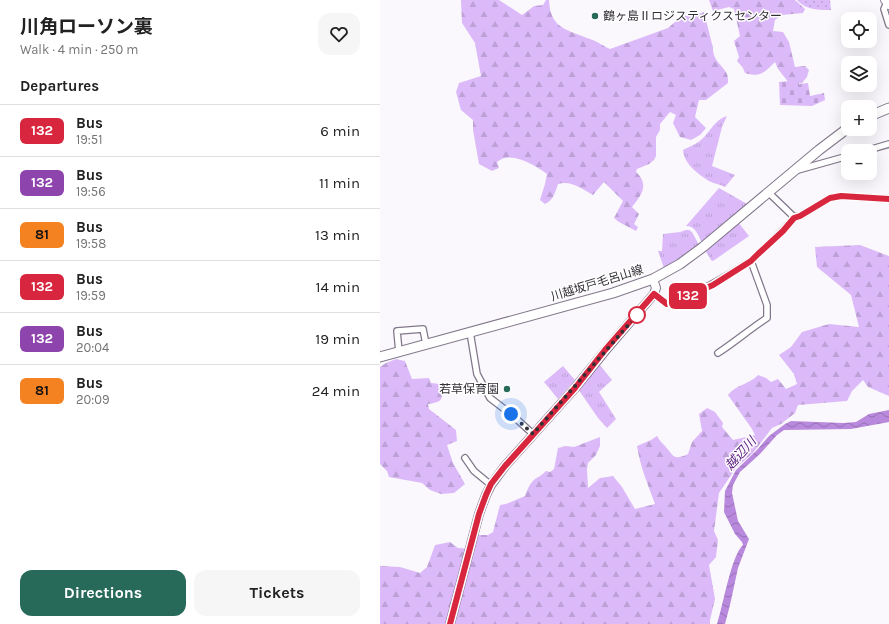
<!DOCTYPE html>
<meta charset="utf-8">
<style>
body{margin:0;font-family:Karla,"Noto Sans JP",sans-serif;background:#f6f6f6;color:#222;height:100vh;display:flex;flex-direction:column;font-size:15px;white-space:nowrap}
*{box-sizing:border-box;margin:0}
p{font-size:13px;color:#767676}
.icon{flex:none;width:22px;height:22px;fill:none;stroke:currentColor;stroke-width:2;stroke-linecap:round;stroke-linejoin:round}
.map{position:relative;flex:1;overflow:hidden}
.panel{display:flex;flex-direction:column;background:#fff;width:380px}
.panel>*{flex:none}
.badge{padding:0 8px;border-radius:6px;font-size:14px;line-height:26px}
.buttons{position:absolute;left:461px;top:12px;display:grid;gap:8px}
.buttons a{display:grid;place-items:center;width:36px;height:36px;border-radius:8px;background:#fff;box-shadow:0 4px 16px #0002;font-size:20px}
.you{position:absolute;width:20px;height:20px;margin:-10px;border:3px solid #fff;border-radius:50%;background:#1a73e8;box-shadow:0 0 0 6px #1a73e833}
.map>.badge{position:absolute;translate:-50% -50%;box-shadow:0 0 0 2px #fff}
h2{padding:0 20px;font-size:15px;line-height:36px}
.round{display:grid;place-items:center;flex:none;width:42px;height:42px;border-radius:12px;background:#f6f6f6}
.overview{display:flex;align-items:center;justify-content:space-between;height:68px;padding:0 20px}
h1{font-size:19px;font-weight:700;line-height:30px}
.action{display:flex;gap:8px;margin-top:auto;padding:8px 20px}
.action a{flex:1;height:46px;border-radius:12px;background:#286a5a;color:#fff;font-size:16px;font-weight:700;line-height:46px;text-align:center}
.action a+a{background:#f6f6f6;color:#222}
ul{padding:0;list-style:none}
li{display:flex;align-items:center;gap:12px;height:52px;padding:0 20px;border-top:1px solid #e0e0e0}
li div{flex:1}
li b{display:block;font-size:15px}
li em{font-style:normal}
li .badge{min-width:44px;font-weight:700;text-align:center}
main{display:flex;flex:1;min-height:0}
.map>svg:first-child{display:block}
.grass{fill:url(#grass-tufts)}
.forest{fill:url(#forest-firs)}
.cemetery{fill:url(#cemetery-stones)}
.park{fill:url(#park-dots)}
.water{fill:url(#water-waves)}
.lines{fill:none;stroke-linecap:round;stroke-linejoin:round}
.street-casing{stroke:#82778b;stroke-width:8}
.secondary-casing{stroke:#82778b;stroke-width:10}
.primary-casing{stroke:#82778b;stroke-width:11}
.street{stroke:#fff;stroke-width:5.5}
.secondary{stroke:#fff;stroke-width:8}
.primary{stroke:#fff;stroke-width:9}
.line-casing{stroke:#fff;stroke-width:9}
.line{stroke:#d7263d;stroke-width:6}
.walk{stroke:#332f37;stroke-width:4;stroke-dasharray:0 7.2}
.poi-dot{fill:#286a5a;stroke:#fff;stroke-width:1.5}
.stop-dot{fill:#fff;stroke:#d7263d;stroke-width:2}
.labels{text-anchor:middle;stroke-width:3;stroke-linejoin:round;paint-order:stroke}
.poi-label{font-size:12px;fill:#332f37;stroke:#fff;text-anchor:start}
.street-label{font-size:12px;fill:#332f37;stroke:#fff}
.water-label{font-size:13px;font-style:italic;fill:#58197c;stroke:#fff}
</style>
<main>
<section class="panel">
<div class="overview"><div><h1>川角ローソン裏</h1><p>Walk · 4 min · 250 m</p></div><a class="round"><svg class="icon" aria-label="heart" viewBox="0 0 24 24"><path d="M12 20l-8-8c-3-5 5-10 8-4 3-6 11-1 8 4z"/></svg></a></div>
<h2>Departures</h2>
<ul>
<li><span class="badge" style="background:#d7263d;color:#fff">132</span><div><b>Bus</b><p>19:51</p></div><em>6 min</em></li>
<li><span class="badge" style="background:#8e44ad;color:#fff">132</span><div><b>Bus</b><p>19:56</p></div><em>11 min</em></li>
<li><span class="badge" style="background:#f58220;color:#111">81</span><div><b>Bus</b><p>19:58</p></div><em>13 min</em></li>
<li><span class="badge" style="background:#d7263d;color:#fff">132</span><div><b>Bus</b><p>19:59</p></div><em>14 min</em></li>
<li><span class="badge" style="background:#8e44ad;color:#fff">132</span><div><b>Bus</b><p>20:04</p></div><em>19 min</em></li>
<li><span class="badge" style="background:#f58220;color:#111">81</span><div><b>Bus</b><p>20:09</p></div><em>24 min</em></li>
</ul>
<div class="action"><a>Directions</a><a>Tickets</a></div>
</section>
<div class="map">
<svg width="509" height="624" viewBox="0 0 509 624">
<defs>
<pattern id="grass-tufts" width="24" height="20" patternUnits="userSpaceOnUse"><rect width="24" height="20" fill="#dcbaf9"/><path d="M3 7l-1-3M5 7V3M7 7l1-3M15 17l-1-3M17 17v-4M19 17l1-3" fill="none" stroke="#bda0d6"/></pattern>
<pattern id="forest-firs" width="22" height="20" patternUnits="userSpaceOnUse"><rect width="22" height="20" fill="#dcbaf9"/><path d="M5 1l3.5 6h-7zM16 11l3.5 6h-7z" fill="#bda0d6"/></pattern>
<pattern id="cemetery-stones" width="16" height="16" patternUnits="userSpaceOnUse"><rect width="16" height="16" fill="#dcbaf9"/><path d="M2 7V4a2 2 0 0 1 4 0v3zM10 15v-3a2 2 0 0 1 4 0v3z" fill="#bda0d6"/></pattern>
<pattern id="park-dots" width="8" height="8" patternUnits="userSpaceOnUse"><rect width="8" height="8" fill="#dcbaf9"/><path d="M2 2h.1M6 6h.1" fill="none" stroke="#bda0d6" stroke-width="1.8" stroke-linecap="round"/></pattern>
<pattern id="water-waves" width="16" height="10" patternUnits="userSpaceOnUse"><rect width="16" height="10" fill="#b889dd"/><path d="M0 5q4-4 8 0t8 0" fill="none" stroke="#9670b4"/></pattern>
</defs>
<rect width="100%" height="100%" fill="#faf8fc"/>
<path class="grass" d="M 347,116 L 342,127 L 332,166 L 355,175 L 345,187 C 340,184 334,184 329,181 C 318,174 304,164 303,150 C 309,147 317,144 322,139 C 331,131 334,120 347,116 Z
M 339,188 L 369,205 L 323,242 L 321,241 C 318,234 315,226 306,226 Z
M 358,222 L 369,236 L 333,261 L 331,260 L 325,250 Z
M 306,230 L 309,230 L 312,232 L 319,245 L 307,255 L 284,268 L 278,251 L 282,251 L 283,234 L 300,232 Z
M 219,364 L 232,380 L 219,392 L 236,419 L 227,428 L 218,418 L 198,389 Z
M 183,366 L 195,380 L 178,399 L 164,382 Z"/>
<path class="forest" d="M 81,0 L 119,0 L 142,15 L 154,6 L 163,5 L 166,0 L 169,0 C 170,29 188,30 210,39 C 217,41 223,46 230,49 L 288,28 L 302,16 L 316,15 L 324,12 L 333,48 C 333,61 342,64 347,74 C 348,76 348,81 348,83 L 326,100 L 319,100 L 315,117 L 326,128 L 320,135 L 311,140 L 300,137 L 293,123 L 296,115 L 290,112 L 280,124 L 280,130 L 276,137 L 276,156 L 274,160 L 269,164 L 257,169 L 256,172 C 270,185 261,196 252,207 L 259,214 L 254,224 L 258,227 L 256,231 L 239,222 L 234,218 L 243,201 L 224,182 L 213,195 C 202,189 191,180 178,184 C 175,192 174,200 165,204 L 160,200 L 165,184 L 167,174 C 154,165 131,150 117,162 L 119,168 L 112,171 L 99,164 L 93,130 L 93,120 L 81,110 L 76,92 L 79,83 L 101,76 L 95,43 L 82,23 Z
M 329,0 L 415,0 L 425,9 L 423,13 L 402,15 L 395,20 L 393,31 L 403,32 L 409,42 L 415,67 L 425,66 L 429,70 L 427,77 L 422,83 L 409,83 L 398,69 L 395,62 C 385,72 380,78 365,73 L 363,68 L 357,61 L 359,57 L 354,41 L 360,36 L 354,9 L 349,7 L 333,11 Z
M 480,245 L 509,256 L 509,396 L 488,387 L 483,380 L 472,391 L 467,401 L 418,405 L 415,413 L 401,424 L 392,428 L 373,453 L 356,468 L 339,493 L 334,531 L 338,540 L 336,557 L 329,565 L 335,599 L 330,620 L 330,624 L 0,624 L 0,566 L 20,567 L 40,573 L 47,567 L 55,545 L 70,542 L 78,548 L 93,549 L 98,535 L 108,535 L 113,532 L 120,505 L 126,504 L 145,496 C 147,490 150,483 155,479 C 160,476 162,475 166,471 L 170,472 L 174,469 L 178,448 L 186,446 L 194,447 L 220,437 L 220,446 L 216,455 L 208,463 L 207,469 L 208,488 L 220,478 L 233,476 L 242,487 L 255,509 L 275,504 C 268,485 260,466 257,446 L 271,440 L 277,436 C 279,440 282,443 285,446 C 294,456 293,461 308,454 L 312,442 L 322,431 L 319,414 L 327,408 L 335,412 L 343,423 L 342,427 L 353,440 L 375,435 L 372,429 L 348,395 C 356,384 369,385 378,375 L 386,378 L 391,382 L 398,379 L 406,389 L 417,384 L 414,374 L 399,355 L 411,347 L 422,332 L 449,324 L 479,327 L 471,295 L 437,267 L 435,247 Z
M 16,359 L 25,361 L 32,379 L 49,378 L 51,383 L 60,384 C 63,400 64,401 48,404 L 49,409 L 76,430 L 77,441 L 67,445 L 73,463 L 85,484 L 74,493 L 61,494 L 50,490 L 42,483 L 9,477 L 7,471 L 0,464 L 0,367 L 6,363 Z"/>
<path class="cemetery" d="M 419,80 L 419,84 L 428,83 L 430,96 L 444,93 L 445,100 L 432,106 L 400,105 L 399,82 Z"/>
<path class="park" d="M 417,0 L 450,0 L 451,10 C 439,10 425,10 417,0 Z"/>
<path class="water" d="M 509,410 L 509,422 L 471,429 L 404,430 L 397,435 L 380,454 L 360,472 L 353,485 L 352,493 L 358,521 L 369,539 L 358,568 L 350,605 L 345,624 L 337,624 C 343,606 351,556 363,545 L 362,542 L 355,534 L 344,512 L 345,491 L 356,470 L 376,451 L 389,436 L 405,424 L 411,421 L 464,423 L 476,422 L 489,414 Z"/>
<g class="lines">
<defs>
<path id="street" d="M 507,2 L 504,9 L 509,25
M 485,151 L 509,144
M 418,170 L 468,156
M 388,192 L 414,217
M 371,261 C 385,246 402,234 414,217 L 420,216 L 450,198 L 461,196 L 509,199
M 274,294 L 287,304 C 319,293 342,279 371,261 L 387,305 L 387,318 C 370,329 355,342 338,353
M 90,332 L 97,374 L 110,398 L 131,414 L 153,434
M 19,352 L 17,331 L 43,329 L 46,344
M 85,458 L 94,471 L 111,485"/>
<path id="secondary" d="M 505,0 L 509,5
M 70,624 L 99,514 L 106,495 L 111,485 L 125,466 L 195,388 L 225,351 L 274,294 L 276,288 L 273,279"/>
<path id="primary" d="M 490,116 L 509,108
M 0,357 L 233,293 L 273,279 L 300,264 L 323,247 L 439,150 L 468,128"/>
</defs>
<use href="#street" class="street-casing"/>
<use href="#secondary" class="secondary-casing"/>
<use href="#primary" class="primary-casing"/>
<use href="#street" class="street"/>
<use href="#secondary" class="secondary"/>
<use href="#primary" class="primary"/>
</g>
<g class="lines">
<defs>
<path id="line" d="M 70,624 L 99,514 L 106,495 L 111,484 L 125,466 L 195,388 L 225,350 L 274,294 L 287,304 L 301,299 L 333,285 L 371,261 L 378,254 L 403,231 L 414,218 L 420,216 L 450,198 L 461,196 L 509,199"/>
</defs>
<use href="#line" class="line-casing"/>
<use href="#line" class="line"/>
<path class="walk" d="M 131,414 L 153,434 L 257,315"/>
</g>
<g class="poi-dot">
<circle cx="215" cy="16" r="4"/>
<circle cx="127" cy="389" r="4"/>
</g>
<circle class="stop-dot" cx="257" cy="315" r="8"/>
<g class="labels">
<g class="poi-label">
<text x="223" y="20">鶴ヶ島Ⅱロジスティクスセンター</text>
<text x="119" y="393" text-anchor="end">若草保育園</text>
</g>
<g class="street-label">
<text transform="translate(217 283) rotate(-17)" y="4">川越坂戸毛呂山線</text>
</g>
<g class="water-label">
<text transform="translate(360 453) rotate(-48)" y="5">越辺川</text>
</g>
</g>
</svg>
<div class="buttons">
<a><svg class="icon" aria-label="locate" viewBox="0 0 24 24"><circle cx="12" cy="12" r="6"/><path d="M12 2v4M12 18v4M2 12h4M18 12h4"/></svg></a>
<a><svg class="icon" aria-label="layers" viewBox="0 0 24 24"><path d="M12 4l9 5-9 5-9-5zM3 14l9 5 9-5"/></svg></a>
<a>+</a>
<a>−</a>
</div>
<div class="you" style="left:131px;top:414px"></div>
<b class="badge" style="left:308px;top:296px;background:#d7263d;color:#fff">132</b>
</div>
</main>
